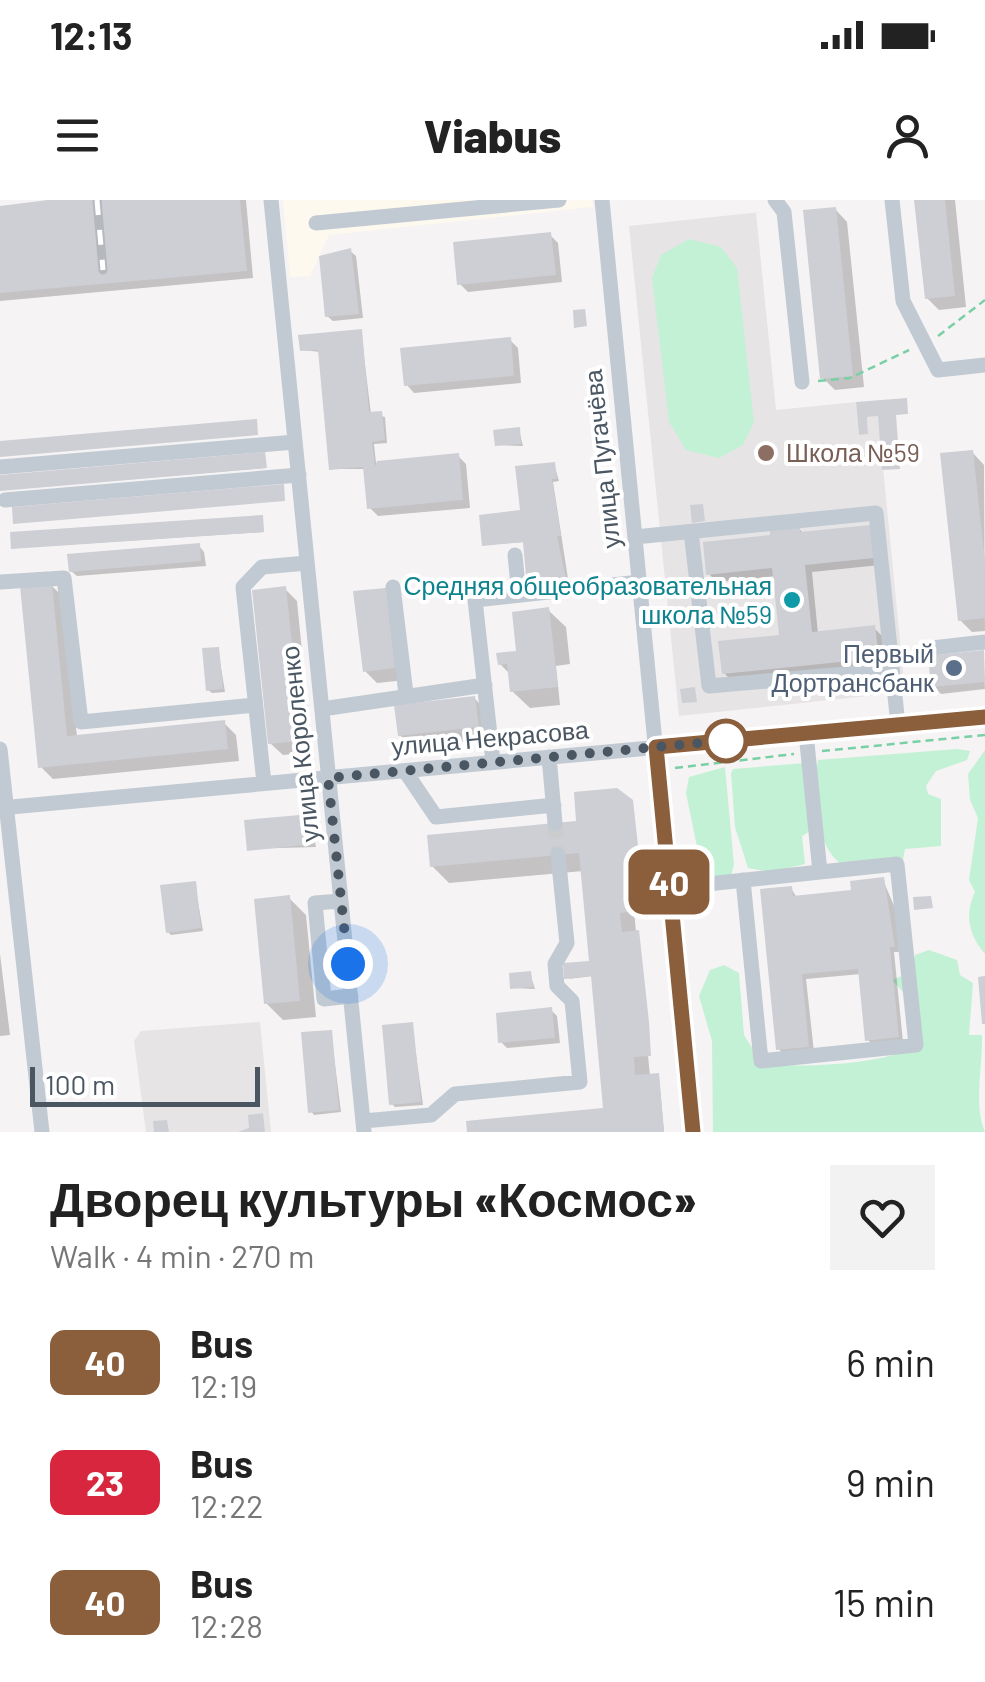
<!DOCTYPE html>
<meta charset="utf-8">
<style>
body{margin:0;font-family:Barlow,sans-serif;background:#f2f2f2;color:#222;height:100vh;display:flex;flex-direction:column;font-size:38px;white-space:nowrap}
*{box-sizing:border-box;margin:0}
p{font-size:32px;color:#767676}
.icon{flex:none;width:55px;height:55px;fill:none;stroke:currentColor;stroke-width:2;stroke-linecap:round;stroke-linejoin:round}
.map{position:relative;height:932px;overflow:hidden}
.sheet{display:flex;flex-direction:column;background:#fff;flex:1}
.sheet>*{flex:none}
.badge{padding:0 20px;border-radius:15px;font-size:35px;line-height:65px}
.scale{position:absolute;left:30px;bottom:25px;width:230px;box-sizing:border-box;padding-left:10px;border:5px solid #4a5661;border-top:0;font-size:28px;line-height:35px;white-space:nowrap;color:#4a5661;-webkit-text-stroke:8px #fff;paint-order:stroke}
.you{position:absolute;width:50px;height:50px;margin:-25px;border:8px solid #fff;border-radius:50%;background:#1a73e8;box-shadow:0 0 0 15px #1a73e833}
.map>.badge{position:absolute;translate:-50% -50%;box-shadow:0 0 0 5px #fff}
.round{display:grid;place-items:center;flex:none;width:105px;height:105px;border-radius:0px;background:#f2f2f2}
.summary{display:flex;align-items:center;justify-content:space-between;height:170px;padding:0 50px}
h1{font-size:48px;font-weight:800;line-height:75px}
ul{padding:0;list-style:none}
li{display:flex;align-items:center;gap:30px;height:120px;padding:0 50px}
li div{flex:1}
li b{display:block;font-size:38px}
li em{font-style:normal}
li .badge{min-width:110px;font-weight:700;text-align:center}
.status{display:flex;justify-content:space-between;align-items:center;height:70px;padding:0 50px;background:#fff;direction:ltr}
.status svg{height:28px;fill:currentColor}
header{display:flex;justify-content:space-between;align-items:center;height:130px;padding:0 50px;background:#fff;font-size:45px;font-weight:800}
.map>svg:first-child{display:block}
.commercial{fill:#fdf9ef}
.education{fill:#e6e4e5}
.green{fill:#c3f1d5}
.shadow{fill:#0003}
.building{fill:#cdcfd5}
.lines{fill:none;stroke-linecap:round;stroke-linejoin:round}
.minor-tunnel{stroke:#caccce;stroke-width:15;stroke-dasharray:15 8;stroke-linecap:butt}
.path{stroke:#7ad0a6;stroke-width:2.5;stroke-dasharray:8 5;stroke-linecap:butt}
.minor{stroke:#c1cad2;stroke-width:15}
.rail-casing{stroke:#b5b8bd;stroke-width:9}
.rail{stroke:#fff;stroke-width:5;stroke-dasharray:15;stroke-linecap:butt}
.line-casing{stroke:#fff;stroke-width:22}
.line{stroke:#8b5e3c;stroke-width:15}
.walk{stroke:#4a5661;stroke-width:10;stroke-dasharray:0 18}
.education-dot{fill:#8d6e63;stroke:#fff;stroke-width:4}
.culture-dot{fill:#0f9aa8;stroke:#fff;stroke-width:4}
.service-dot{fill:#5c6f8a;stroke:#fff;stroke-width:4}
.stop-dot{fill:#fff;stroke:#8b5e3c;stroke-width:5}
.labels{text-anchor:middle;stroke-width:8;stroke-linejoin:round;paint-order:stroke}
.education-label{font-size:25px;fill:#785e54;stroke:#fff;text-anchor:start}
.street-label{font-size:25px;fill:#4a5661;stroke:#fff}
.culture-label{font-size:25px;fill:#0d838f;stroke:#fff;text-anchor:end}
.service-label{font-size:25px;fill:#4e5e75;stroke:#fff;text-anchor:end}
</style>
<div class="status"><b>12:13</b><svg viewBox="0 0 49 12"><path d="M0 12V9h3v3zM5 12V6h3v6zM10 12V3h3v9zM15 12V0h3v12zM26 1h20v11H26zM47 4h2v5h-2z"/></svg></div>
<header><svg class="icon" aria-label="menu" viewBox="0 0 24 24"><path d="M4 6h16M4 12h16M4 18h16"/></svg>Viabus<svg class="icon" aria-label="person" viewBox="0 0 24 24"><circle cx="12" cy="8" r="4"/><path d="M4 21q1-7 8-7t8 7"/></svg></header>
<div class="map">
<svg width="985" height="932" viewBox="0 0 985 932">
<rect width="100%" height="100%" fill="#f5f3f3"/>
<path class="commercial" d="M 283,0 L 592,0 L 593,7 L 329,35 L 310,76 L 290,77 Z"/>
<path class="education" d="M 761,12 L 756,13 L 776,210 L 856,202 L 859,235 L 868,234 L 867,217 L 878,216 L 905,492 L 679,516 L 629,26 Z
M 260,822 L 271,932 L 146,932 L 134,841 L 141,831 Z"/>
<path class="green" d="M 689,39 L 721,47 L 737,68 L 754,222 L 743,245 L 719,258 L 686,250 L 669,222 L 652,78 L 661,55 Z
M 957,549 L 970,551 L 967,560 L 936,571 L 926,586 L 928,594 L 941,599 L 941,646 L 905,649 L 903,660 L 840,663 C 814,643 813,590 818,560 Z
M 985,550 L 985,754 C 969,736 964,714 975,692 L 969,680 L 978,618 L 970,600 L 968,574 Z
M 805,563 L 815,628 L 802,636 L 805,664 L 771,672 L 748,668 L 735,627 L 731,573 L 733,569 Z
M 725,567 L 734,665 L 731,676 L 715,677 L 701,666 L 686,593 L 689,577 Z
M 929,750 L 957,760 L 960,775 L 973,783 L 969,835 L 982,835 C 983,866 973,904 985,932 L 713,932 L 712,841 L 699,796 L 710,770 L 724,765 L 739,773 L 744,835 L 761,862 C 791,870 884,864 911,848 L 906,795 L 892,780 L 911,772 L 915,755 Z"/>
<path class="shadow" d="M 50,0 L 246,0 L 253,78 L 0,101 L 0,9 Z
M 917,0 L 955,0 L 966,107 L 939,110 L 927,98 Z
M 835,9 L 847,22 L 864,187 L 835,190 L 823,178 Z
M 550,35 L 558,43 L 562,82 L 468,92 L 460,84 Z
M 350,51 L 356,56 L 363,118 L 333,121 L 327,116 Z
M 361,132 L 371,214 L 385,217 L 387,243 L 374,244 L 376,263 L 458,256 L 466,264 L 470,308 L 378,316 L 370,308 L 366,269 L 332,269 L 321,152 L 302,150 Z
M 510,140 L 518,148 L 521,183 L 414,193 L 407,185 Z
M 519,230 L 523,246 L 497,245 Z
M 972,252 L 984,265 L 985,431 L 972,432 L 960,420 Z
M 265,256 L 266,268 L 0,290 L 0,277 Z
M 554,264 L 559,281 L 553,282 L 569,385 L 525,342 L 484,345 L 522,313 Z
M 262,318 L 264,332 L 14,348 Z
M 870,328 L 880,365 L 812,372 L 818,434 L 874,428 L 882,436 L 885,465 L 732,481 L 724,473 L 782,437 L 776,376 L 717,382 L 709,374 L 773,338 L 799,329 L 804,334 Z
M 199,346 L 204,352 L 206,366 L 77,376 L 71,371 Z
M 51,385 L 63,397 L 77,537 L 224,523 L 236,535 L 239,561 L 53,579 L 41,567 Z
M 285,389 L 297,401 L 312,552 L 283,555 L 270,543 Z
M 385,390 L 406,480 L 377,483 L 365,471 Z
M 548,410 L 566,427 L 570,464 L 556,466 L 560,505 L 530,508 L 512,491 L 510,474 L 500,464 L 519,453 Z
M 218,449 L 225,492 L 212,493 L 208,490 Z
M 983,452 L 985,489 L 941,494 L 933,486 Z
M 474,498 L 486,510 L 489,539 L 412,547 L 400,535 Z
M 310,616 L 316,647 L 249,649 Z
M 582,623 L 634,711 L 650,876 L 659,877 L 664,932 L 470,932 L 606,910 L 593,776 L 568,779 L 592,768 L 583,671 L 449,683 L 432,666 Z
M 883,680 L 895,708 L 899,752 L 894,752 L 903,842 L 873,845 L 868,840 L 861,774 L 806,779 L 814,852 L 784,855 L 779,849 L 791,688 L 797,698 L 854,692 Z
M 195,684 L 203,731 L 171,735 L 168,732 Z
M 289,698 L 306,715 L 316,817 L 283,820 L 266,803 Z
M 0,754 L 10,835 L 0,836 Z
M 530,774 L 535,789 L 513,788 Z
M 551,810 L 557,816 L 560,843 L 507,848 L 501,842 Z
M 412,825 L 423,905 L 395,907 L 392,904 Z
M 331,832 L 341,912 L 314,915 L 311,911 Z"/>
<path class="building" d="M 48,0 L 240,0 L 247,71 L 0,93 L 0,6 Z
M 914,0 L 945,0 L 955,96 L 925,99 Z
M 836,7 L 853,176 L 820,179 L 803,10 Z
M 551,32 L 556,75 L 457,85 L 453,42 Z
M 351,48 L 359,114 L 325,117 L 319,56 Z
M 585,109 L 587,126 L 574,128 L 573,110 Z
M 362,129 L 369,212 L 382,211 L 385,240 L 372,242 L 375,267 L 377,261 L 459,253 L 463,300 L 367,309 L 363,267 L 329,270 L 318,150 L 300,151 L 298,135 Z
M 511,137 L 514,176 L 404,186 L 400,148 Z
M 907,198 L 908,214 L 896,215 L 900,269 L 882,270 L 878,216 L 867,217 L 868,234 L 859,235 L 856,202 Z
M 257,219 L 258,235 L 0,257 L 0,241 Z
M 520,227 L 521,244 L 495,246 L 493,230 Z
M 973,250 L 985,362 L 985,418 L 958,421 L 940,253 Z
M 265,252 L 267,268 L 0,291 L 0,275 Z
M 555,262 L 557,279 L 552,279 L 561,336 L 557,336 L 567,383 L 527,387 L 523,342 L 482,346 L 479,315 L 520,310 L 515,266 Z
M 284,284 L 285,301 L 13,324 L 12,307 Z
M 703,304 L 705,321 L 692,323 L 690,305 Z
M 263,315 L 264,332 L 11,349 L 10,332 Z
M 870,325 L 874,358 L 805,365 L 812,432 L 875,425 L 879,458 L 722,474 L 718,441 L 779,435 L 772,368 L 706,375 L 703,342 L 770,335 L 770,330 L 800,327 L 800,332 Z
M 200,343 L 201,361 L 69,372 L 67,354 Z
M 52,383 L 67,536 L 225,520 L 228,549 L 38,568 L 20,386 Z
M 286,386 L 302,541 L 268,544 L 252,390 Z
M 386,388 L 395,468 L 363,472 L 353,391 Z
M 549,407 L 558,487 L 510,492 L 507,464 L 498,465 L 496,453 L 516,451 L 512,412 Z
M 219,447 L 223,489 L 206,491 L 202,448 Z
M 984,450 L 985,482 L 931,487 L 928,456 Z
M 695,487 L 697,502 L 682,503 L 680,489 Z
M 475,496 L 479,527 L 398,536 L 394,505 Z
M 617,588 L 633,600 L 645,710 L 620,713 L 622,732 L 639,730 L 649,822 L 651,856 L 634,857 L 635,875 L 659,873 L 664,932 L 467,932 L 466,921 L 603,908 L 591,776 L 564,779 L 563,763 L 589,761 L 579,653 L 430,667 L 427,635 L 576,621 L 574,592 Z
M 311,614 L 314,644 L 247,651 L 244,620 Z
M 884,677 L 895,747 L 890,747 L 899,837 L 865,841 L 858,769 L 802,774 L 809,847 L 776,850 L 760,689 L 792,686 L 793,696 L 851,690 L 850,681 Z
M 196,681 L 201,728 L 166,733 L 160,685 Z
M 290,695 L 300,801 L 264,804 L 254,699 Z
M 931,696 L 933,708 L 914,710 L 913,697 Z
M 531,771 L 533,787 L 510,789 L 509,773 Z
M 985,776 L 985,824 L 982,824 L 978,777 Z
M 552,807 L 555,838 L 498,843 L 496,813 Z
M 413,822 L 421,902 L 389,905 L 382,825 Z
M 332,830 L 339,910 L 308,913 L 301,832 Z
M 263,913 L 265,932 L 238,932 L 249,928 L 248,915 Z
M 167,920 L 169,932 L 154,932 L 153,921 Z"/>
<g class="lines">
<path class="minor-tunnel" d="M 555,623 L 558,655"/>
<path class="path" d="M 938,136 L 985,100
M 818,181 L 850,178 L 909,150
M 822,551 L 985,535
M 675,568 L 794,554"/>
<path class="minor" d="M 271,0 L 364,932
M 602,0 L 693,932
M 775,0 L 784,12 L 802,182
M 892,0 L 903,101 L 938,170 L 985,165
M 316,23 L 559,0
M 0,267 L 295,242
M 5,300 L 299,275
M 691,332 L 709,486 L 892,470
M 635,337 L 876,313 L 898,525
M 515,355 L 519,395
M 0,382 L 64,378 L 81,522 L 255,505
M 393,387 L 406,494
M 932,448 L 985,442
M 322,509 L 485,485
M 0,549 L 42,932
M 549,557 L 555,623
M 493,562 L 475,400 L 640,382
M 405,571 L 436,617 L 554,605
M 264,583 L 243,387 L 262,367 L 307,363
M 0,608 L 985,517
M 743,680 L 761,861 L 916,845 L 897,664 L 820,672
M 670,688 L 820,672 L 806,533
M 341,701 L 315,703 L 324,799 L 351,796
M 363,921 L 431,915 L 455,894 L 580,882 L 572,801 L 557,786 L 555,764 L 567,743 L 558,655"/>
<defs>
<path id="rail" d="M 97,0 L 103,70"/>
</defs>
<use href="#rail" class="rail-casing"/>
<use href="#rail" class="rail"/>
</g>
<g class="lines">
<defs>
<path id="line" d="M 693,932 L 656,547 L 985,517"/>
</defs>
<use href="#line" class="line-casing"/>
<use href="#line" class="line"/>
<path class="walk" d="M 348,764 L 328,578 L 742,539 L 726,541"/>
</g>
<circle class="education-dot" cx="766" cy="253" r="10"/>
<circle class="culture-dot" cx="792" cy="400" r="10"/>
<circle class="service-dot" cx="954" cy="468" r="10"/>
<circle class="stop-dot" cx="726" cy="541" r="20"/>
<g class="labels">
<g class="education-label">
<text x="786" y="262">Школа №59</text>
</g>
<g class="street-label">
<text transform="translate(602 259) rotate(-96)" y="9">улица Пугачёва</text>
<text transform="translate(490 538) rotate(-5)" y="9">улица Некрасова</text>
<text transform="translate(300 544) rotate(-96)" y="9">улица Короленко</text>
</g>
<g class="culture-label">
<text x="772" y="395">Средняя общеобразовательная<tspan x="772" dy="29">школа №59</tspan></text>
</g>
<g class="service-label">
<text x="934" y="463">Первый<tspan x="934" dy="29">Дортрансбанк</tspan></text>
</g>
</g>
</svg>
<div class="scale">100 m</div>
<div class="you" style="left:348px;top:764px"></div>
<b class="badge" style="left:669px;top:682px;background:#8b5e3c;color:#fff">40</b>
</div>
<section class="sheet">
<div class="summary"><div><h1>Дворец культуры «Космос»</h1><p>Walk · 4 min · 270 m</p></div><a class="round"><svg class="icon" aria-label="heart" viewBox="0 0 24 24"><path d="M12 20l-8-8c-3-5 5-10 8-4 3-6 11-1 8 4z"/></svg></a></div>
<ul>
<li><span class="badge" style="background:#8b5e3c;color:#fff">40</span><div><b>Bus</b><p>12:19</p></div><em>6 min</em></li>
<li><span class="badge" style="background:#d7263d;color:#fff">23</span><div><b>Bus</b><p>12:22</p></div><em>9 min</em></li>
<li><span class="badge" style="background:#8b5e3c;color:#fff">40</span><div><b>Bus</b><p>12:28</p></div><em>15 min</em></li>
</ul>
</section>
